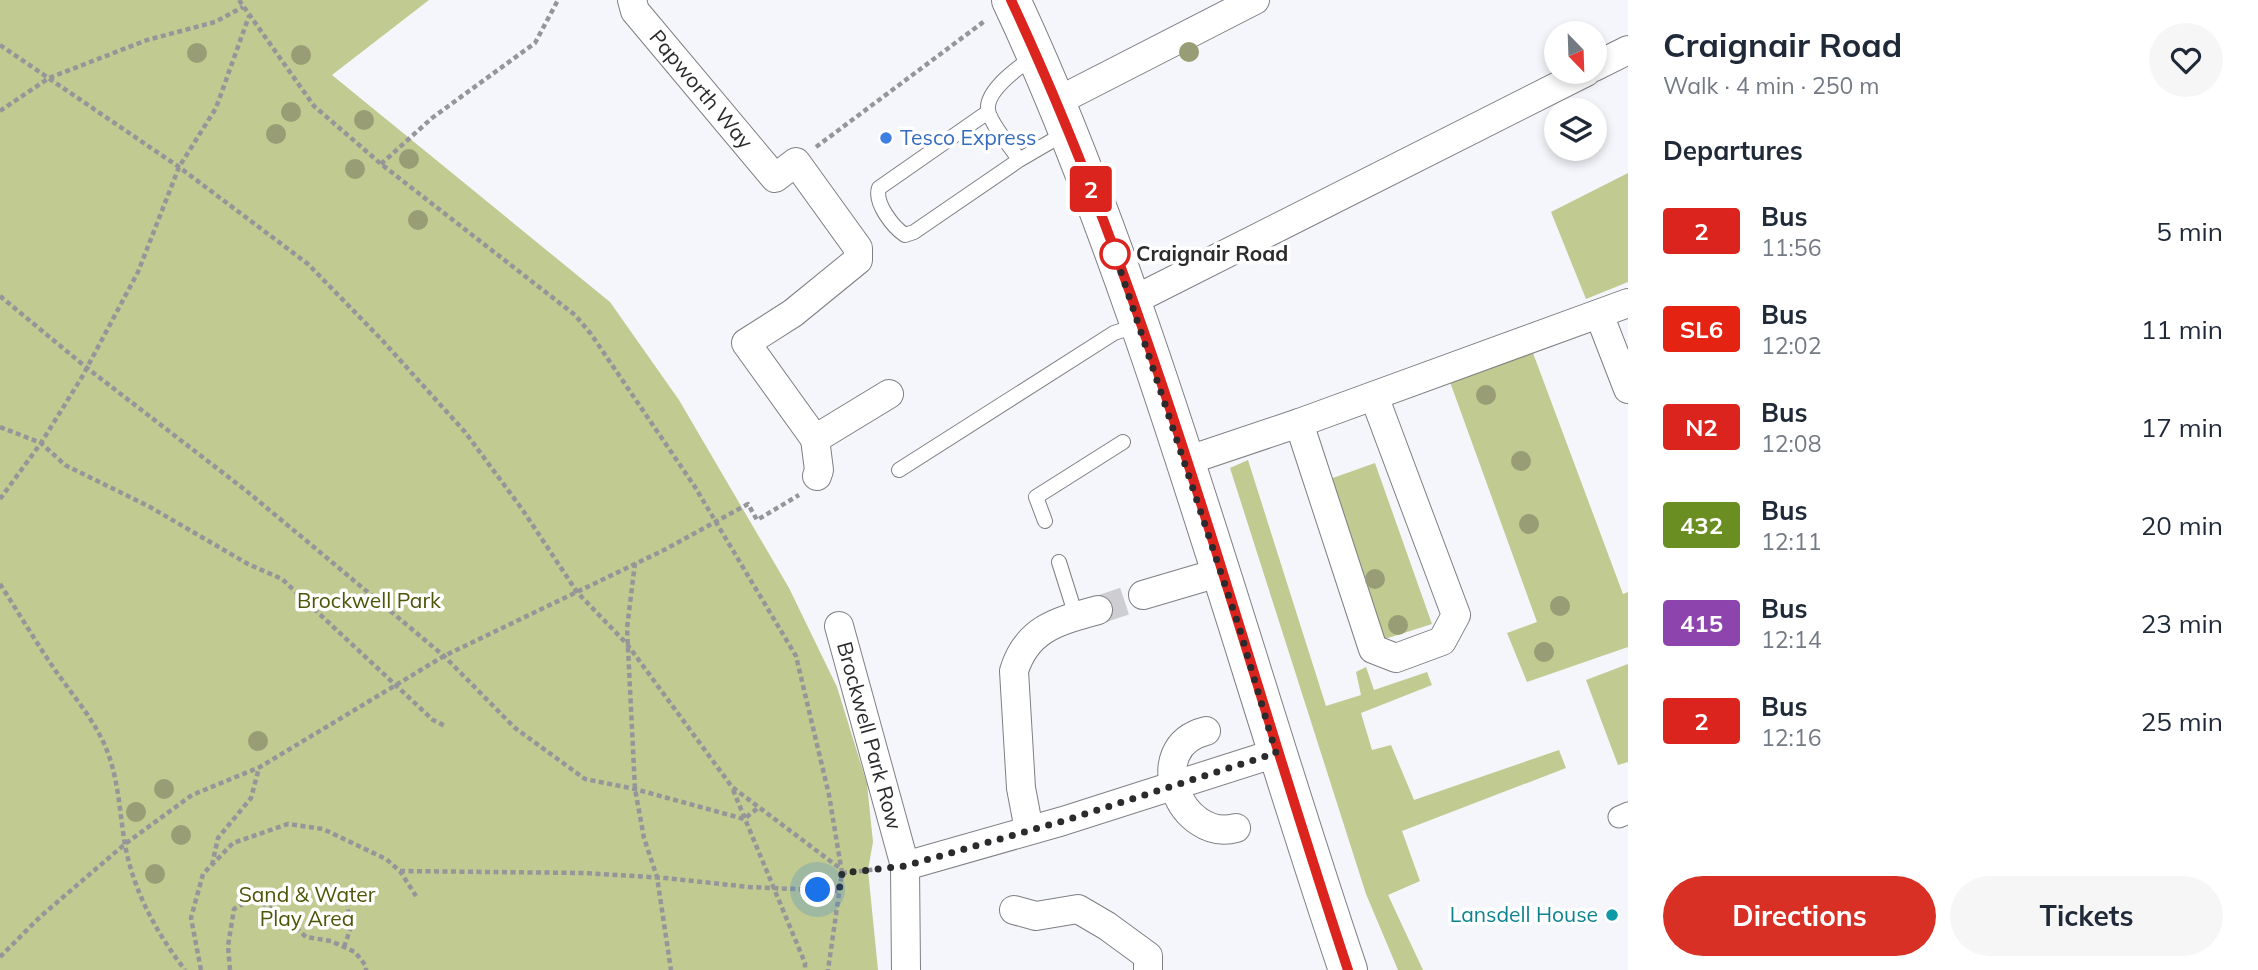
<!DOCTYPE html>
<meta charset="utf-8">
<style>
body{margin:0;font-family:Mulish,sans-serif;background:#f6f6f7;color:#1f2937;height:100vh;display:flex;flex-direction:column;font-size:26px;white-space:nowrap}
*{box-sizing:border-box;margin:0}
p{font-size:23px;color:#747a83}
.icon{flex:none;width:38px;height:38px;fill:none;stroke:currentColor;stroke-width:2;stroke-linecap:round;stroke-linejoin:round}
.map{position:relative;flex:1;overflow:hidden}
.details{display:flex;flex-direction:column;background:#fff;width:630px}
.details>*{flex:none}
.badge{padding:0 14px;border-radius:5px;font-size:24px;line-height:46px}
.needle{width:46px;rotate:157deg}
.tools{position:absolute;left:1544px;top:21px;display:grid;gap:14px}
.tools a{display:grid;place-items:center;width:63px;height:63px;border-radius:50%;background:#fff;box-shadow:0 4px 10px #0003;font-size:35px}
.you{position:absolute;width:35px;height:35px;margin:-18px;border:5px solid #fff;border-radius:50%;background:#1a73e8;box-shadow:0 0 0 10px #1a73e833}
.map>.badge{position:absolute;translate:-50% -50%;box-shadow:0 0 0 4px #fff}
h2{padding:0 35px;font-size:26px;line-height:63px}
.round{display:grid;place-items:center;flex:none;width:74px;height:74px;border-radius:37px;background:#f6f6f7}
.overview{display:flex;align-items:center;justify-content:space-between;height:119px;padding:0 35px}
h1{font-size:33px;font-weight:700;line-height:52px}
.primary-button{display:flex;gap:14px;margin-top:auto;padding:14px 35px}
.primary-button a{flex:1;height:80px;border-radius:42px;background:#d93025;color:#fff;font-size:28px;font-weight:700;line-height:80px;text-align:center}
.primary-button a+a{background:#f6f6f7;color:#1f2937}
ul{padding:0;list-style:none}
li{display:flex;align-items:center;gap:21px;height:98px;padding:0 35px}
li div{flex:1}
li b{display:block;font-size:26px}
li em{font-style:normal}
li .badge{min-width:77px;font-weight:700;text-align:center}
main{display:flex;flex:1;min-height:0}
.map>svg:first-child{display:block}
.green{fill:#c0ca91}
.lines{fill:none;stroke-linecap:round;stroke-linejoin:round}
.minor-tunnel{stroke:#cdcdd2;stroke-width:28;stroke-dasharray:28 14;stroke-linecap:butt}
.service-casing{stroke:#7e7f83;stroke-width:16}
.pedestrian-casing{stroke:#7e7f83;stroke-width:23}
.minor-casing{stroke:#7e7f83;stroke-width:30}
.primary-casing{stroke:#7e7f83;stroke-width:40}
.path{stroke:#959699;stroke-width:4.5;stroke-dasharray:5 3.5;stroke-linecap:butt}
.service{stroke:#fff;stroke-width:14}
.pedestrian{stroke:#fff;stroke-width:21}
.minor{stroke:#fff;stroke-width:28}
.primary{stroke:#fff;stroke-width:38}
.tree{fill:#999d75}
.line-casing{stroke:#fff;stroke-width:16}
.line{stroke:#dc241f;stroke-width:10}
.walk{stroke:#2b2b2d;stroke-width:7;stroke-dasharray:0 12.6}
.shop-dot{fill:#3f7fe0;stroke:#fff;stroke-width:2.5}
.stop-dot{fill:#fff;stroke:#dc241f;stroke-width:3.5}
.culture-dot{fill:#0f9aa8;stroke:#fff;stroke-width:2.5}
.labels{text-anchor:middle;stroke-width:7;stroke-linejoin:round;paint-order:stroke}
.street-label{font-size:21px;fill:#2b2b2d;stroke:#fff}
.shop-label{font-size:21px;fill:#366cbe;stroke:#fff;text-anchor:start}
.stop-label{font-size:21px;font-weight:bold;fill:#2b2b2d;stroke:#fff;text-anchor:start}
.park-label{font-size:21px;fill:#4d5507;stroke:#fff}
.culture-label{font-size:21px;fill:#0d838f;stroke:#fff;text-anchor:end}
</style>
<main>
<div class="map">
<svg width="1628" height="970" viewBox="0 0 1628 970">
<rect width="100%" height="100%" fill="#f5f6fb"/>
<path class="green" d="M 0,0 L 429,0 L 332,75 L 610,302 L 679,400 L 789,588 L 837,687 L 867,784 L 873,842 L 868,870 L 878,970 L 0,970 Z
M 1628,173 L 1628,282 L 1586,299 L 1551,212 Z
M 1533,353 L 1623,594 L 1628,592 L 1628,647 L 1527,682 L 1507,633 L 1537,622 L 1450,382 Z
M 1248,460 L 1326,706 L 1361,695 L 1356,672 L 1366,667 L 1374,690 L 1427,672 L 1432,685 L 1361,713 L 1372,750 L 1391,745 L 1414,800 L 1559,750 L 1566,768 L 1402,831 L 1420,881 L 1388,895 L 1423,970 L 1398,970 L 1366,894 L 1230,468 Z
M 1375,463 L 1432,624 L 1385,639 L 1330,479 Z
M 1628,664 L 1628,762 L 1618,765 L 1586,680 Z"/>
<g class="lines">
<path class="minor-tunnel" d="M 1098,610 L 1143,595"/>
<defs>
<path id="service" d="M 988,112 L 879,188 C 874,203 893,227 905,235 L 914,232 L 1019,160 L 1067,132
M 1019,160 C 1010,145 995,130 989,114 C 981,93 1019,67 1033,57
M 899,470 L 1114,333 L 1138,325
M 1045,521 L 1036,497 L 1123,442
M 1059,562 L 1076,616"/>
<path id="pedestrian" d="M 1619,817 L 1628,813"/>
<g id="minor">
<path id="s1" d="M 632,0 L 635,11 L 775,178 L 796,162 L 858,248 L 858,260 L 793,313 L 746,343 L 815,439"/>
<path d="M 1594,67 L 1628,50"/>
<path d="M 1056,102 L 1255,0"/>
<path d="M 1131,300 L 1146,294 L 1586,72"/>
<path d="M 1599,314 L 1628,389"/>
<path d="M 1299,423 L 1373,649 L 1396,658 L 1442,641 L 1456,615 L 1374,396"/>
<path d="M 1186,461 L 1299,423 L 1628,303"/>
<path d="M 817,476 L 819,470 L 815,439 L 889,394"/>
<path d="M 1143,595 L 1221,572"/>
<path id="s2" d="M 839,626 L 905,866 L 906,970"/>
<path d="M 1206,731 C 1141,747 1181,843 1236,828"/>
<path d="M 1029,830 L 1021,788 L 1014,671 C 1027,628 1059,621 1098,610"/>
<path d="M 905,866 L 1063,821 L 1276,753"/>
<path d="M 1014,910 L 1036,916 L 1078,909 L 1107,926 L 1148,956 L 1148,970"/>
</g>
<path id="primary" d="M 1011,0 C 1060,104 1100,211 1138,320 C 1213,535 1275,754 1348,970"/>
</defs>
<use href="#service" class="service-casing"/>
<use href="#pedestrian" class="pedestrian-casing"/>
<use href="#minor" class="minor-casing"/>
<use href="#primary" class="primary-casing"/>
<path class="path" d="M 239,0 L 314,106 L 381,164 L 575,315 L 591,334 L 695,487 L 796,656 L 829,795 L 842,873 L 828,970
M 0,45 L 179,167 L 308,264 L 381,339 L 465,432 L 522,509 L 577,592 L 627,644 L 732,787 L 841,869
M 0,111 L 49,78 L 147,40 L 215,22 L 243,7
M 816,147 L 986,20
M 381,164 L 432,118 L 535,43 L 558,0
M 0,296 L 87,368 L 244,489 L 315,548 L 444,656 L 515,728 L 585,779 L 635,789 L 744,819 L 758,808
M 0,427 L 41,443 L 65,465 L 150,507 L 248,564 L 282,579 L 433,720 L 445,726
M 0,499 L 41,443 L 82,377 L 138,272 L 179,167 L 216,108 L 249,16
M 635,563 L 627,628 L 635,789 L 644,838 L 657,877 L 671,970
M 0,584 C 18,612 36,642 55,670 C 74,697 98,724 109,756 C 119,785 120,815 125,845 C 134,892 156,932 185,970
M 733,790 L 805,963 L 805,970
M 212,865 L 218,838 L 251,798 L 259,768
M 400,871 L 585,873 L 665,878 L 749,887 L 840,891
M 842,873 L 880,869
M 344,947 L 351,927 L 346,898
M 0,957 L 41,916 L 125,844 L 192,795 L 260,767 L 444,656 L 664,550 L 748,504 L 757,520 L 799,495
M 201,970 L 191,918 L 203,874 L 233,843 L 288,824 L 323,829 L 386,859 L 400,871 L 416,896
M 230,970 L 228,946 L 234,909 L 254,898 L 285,917 L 306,937 L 331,941 L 355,952 L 366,966 L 366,970"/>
<use href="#service" class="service"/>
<use href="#pedestrian" class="pedestrian"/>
<use href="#minor" class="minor"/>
<use href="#primary" class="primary"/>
</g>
<g class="tree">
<circle cx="1189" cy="52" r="10"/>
<circle cx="197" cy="53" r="10"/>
<circle cx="301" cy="55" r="10"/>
<circle cx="291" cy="112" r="10"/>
<circle cx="364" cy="120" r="10"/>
<circle cx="276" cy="134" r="10"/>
<circle cx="409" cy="159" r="10"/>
<circle cx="355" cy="169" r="10"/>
<circle cx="418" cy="220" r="10"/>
<circle cx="1486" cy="395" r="10"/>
<circle cx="1521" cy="461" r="10"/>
<circle cx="1529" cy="524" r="10"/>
<circle cx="1375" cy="579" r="10"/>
<circle cx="1560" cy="606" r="10"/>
<circle cx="1398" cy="625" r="10"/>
<circle cx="1544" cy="652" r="10"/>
<circle cx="258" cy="741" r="10"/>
<circle cx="164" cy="789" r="10"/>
<circle cx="136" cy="812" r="10"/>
<circle cx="181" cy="835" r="10"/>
<circle cx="155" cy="874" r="10"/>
</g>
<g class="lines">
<defs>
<path id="line" d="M 1011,0 C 1156,310 1240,646 1348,970"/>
</defs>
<use href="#line" class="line-casing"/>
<use href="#line" class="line"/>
<path class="walk" d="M 818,890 L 839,891 L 842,873 L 905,866 L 1063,821 L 1276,753 L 1239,627 L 1114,251 L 1115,254"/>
</g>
<circle class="shop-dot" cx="886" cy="138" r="7"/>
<circle class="stop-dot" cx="1115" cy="254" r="14"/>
<circle class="culture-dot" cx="1612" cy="915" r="7"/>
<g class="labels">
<g class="street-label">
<text dy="7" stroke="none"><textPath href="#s1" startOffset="114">Papworth Way</textPath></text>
<text dy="7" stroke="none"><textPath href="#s2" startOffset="114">Brockwell Park Row</textPath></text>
</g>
<g class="shop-label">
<text x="900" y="145">Tesco Express</text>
</g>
<g class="stop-label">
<text x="1136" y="261">Craignair Road</text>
</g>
<g class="park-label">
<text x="369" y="608">Brockwell Park</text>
<text x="307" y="902">Sand &amp; Water<tspan x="307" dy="24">Play Area</tspan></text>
</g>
<g class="culture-label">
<text x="1598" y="922">Lansdell House</text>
</g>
</g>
</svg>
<div class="tools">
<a><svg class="needle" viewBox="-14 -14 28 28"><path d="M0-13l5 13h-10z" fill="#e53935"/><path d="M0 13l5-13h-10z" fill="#747a83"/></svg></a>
<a><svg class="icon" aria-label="layers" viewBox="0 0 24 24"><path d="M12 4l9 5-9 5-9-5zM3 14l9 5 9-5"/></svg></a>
</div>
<div class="you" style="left:818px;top:890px"></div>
<b class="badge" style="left:1091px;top:189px;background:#dc241f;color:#fff">2</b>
</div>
<section class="details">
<div class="overview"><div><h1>Craignair Road</h1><p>Walk · 4 min · 250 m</p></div><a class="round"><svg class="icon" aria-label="heart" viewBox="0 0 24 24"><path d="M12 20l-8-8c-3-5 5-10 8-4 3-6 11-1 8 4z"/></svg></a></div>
<h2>Departures</h2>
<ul>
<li><span class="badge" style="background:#dc241f;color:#fff">2</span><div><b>Bus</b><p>11:56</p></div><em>5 min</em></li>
<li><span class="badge" style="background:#e42313;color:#fff">SL6</span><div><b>Bus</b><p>12:02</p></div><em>11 min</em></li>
<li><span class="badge" style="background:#dc241f;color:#fff">N2</span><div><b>Bus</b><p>12:08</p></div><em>17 min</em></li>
<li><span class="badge" style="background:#6b8e23;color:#fff">432</span><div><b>Bus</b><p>12:11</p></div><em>20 min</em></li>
<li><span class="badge" style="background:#8e44ad;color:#fff">415</span><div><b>Bus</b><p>12:14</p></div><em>23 min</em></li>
<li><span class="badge" style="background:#dc241f;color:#fff">2</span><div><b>Bus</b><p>12:16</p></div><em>25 min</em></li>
</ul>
<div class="primary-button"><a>Directions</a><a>Tickets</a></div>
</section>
</main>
